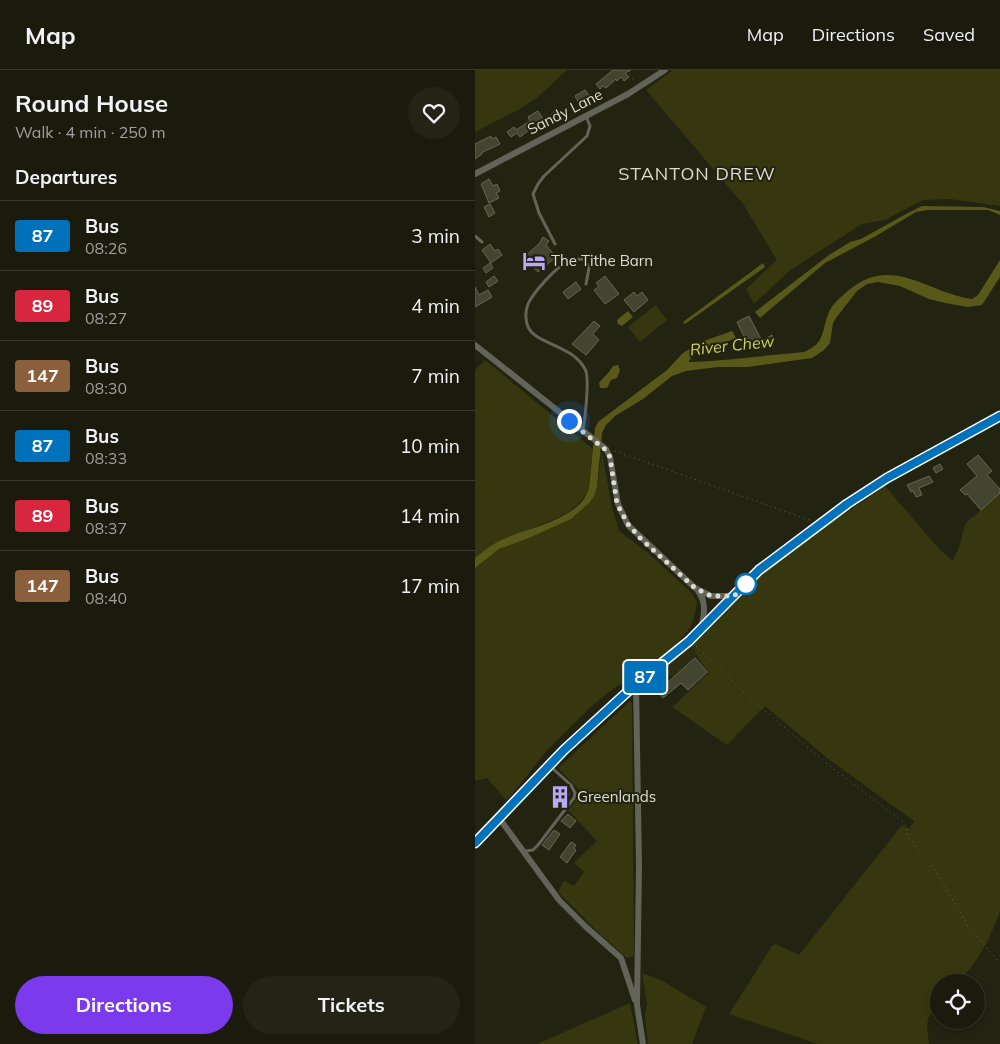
<!DOCTYPE html>
<meta charset="utf-8">
<style>
body{margin:0;font-family:Mulish,sans-serif;background:#232316;color:#f1f3f6;height:100vh;display:flex;flex-direction:column;font-size:19px;white-space:nowrap}
*{box-sizing:border-box;margin:0}
p{font-size:16px;color:#9fa19d}
.icon{flex:none;width:28px;height:28px;fill:none;stroke:currentColor;stroke-width:2;stroke-linecap:round;stroke-linejoin:round}
.map{position:relative;flex:1;overflow:hidden}
.drawer{display:flex;flex-direction:column;background:#1a1a0d;width:475px}
.drawer>*{flex:none}
.badge{padding:0 10px;border-radius:4px;font-size:18px;line-height:32px}
.controls{position:absolute;left:455px;top:904px;display:grid;gap:10px}
.controls a{display:grid;place-items:center;width:55px;height:55px;border-radius:50%;background:#1a1a0d;box-shadow:0 2px 8px #0003,0 0 0 1px #38382e;font-size:25px}
.you{position:absolute;width:25px;height:25px;margin:-12px;border:4px solid #fff;border-radius:50%;background:#1a73e8;box-shadow:0 0 0 8px #1a73e833}
.map>.badge{position:absolute;translate:-50% -50%;box-shadow:0 0 0 2px #fff}
h2{padding:0 15px;font-size:19px;line-height:45px}
.round{display:grid;place-items:center;flex:none;width:52px;height:52px;border-radius:26px;background:#232316}
.head{display:flex;align-items:center;justify-content:space-between;height:85px;padding:0 15px}
h1{font-size:24px;font-weight:700;line-height:38px}
.button{display:flex;gap:10px;margin-top:auto;padding:10px 15px}
.button a{flex:1;height:58px;border-radius:30px;background:#7c3aed;color:#fff;font-size:20px;font-weight:700;line-height:58px;text-align:center}
.button a+a{background:#232316;color:#f1f3f6}
ul{padding:0;list-style:none}
li{display:flex;align-items:center;gap:15px;height:70px;padding:0 15px;border-top:1px solid #38382e}
li div{flex:1}
li b{display:block;font-size:19px}
li em{font-style:normal}
li .badge{min-width:55px;font-weight:700;text-align:center}
header{display:flex;align-items:center;gap:30px;box-sizing:border-box;height:70px;padding:0 25px;background:#1a1a0d;border-bottom:1px solid #38382e}
header strong{font-size:24px}
nav{display:flex;gap:28px;margin-inline-start:auto;font-size:18px}
main{display:flex;flex:1;min-height:0}
.map>svg:first-child{display:block}
.built{fill:#2b2c12}
.green{fill:#36370f}
.water{fill:#585918}
.building{fill:#444531;stroke:#656751}
.lines{fill:none;stroke-linecap:round;stroke-linejoin:round}
.path{stroke:#616252;stroke-width:1;stroke-dasharray:1 4;stroke-linecap:butt}
.lane{stroke:#626359;stroke-width:3}
.street{stroke:#626359;stroke-width:6}
.secondary{stroke:#868879;stroke-width:9}
.line-casing{stroke:#fff;stroke-width:11}
.line{stroke:#0072bc;stroke-width:8}
.walk{stroke:#dcddd1;stroke-width:5;stroke-dasharray:0 9}
.stop-dot{fill:#fff;stroke:#0072bc;stroke-width:2.5}
.labels{text-anchor:middle;stroke-width:4;stroke-linejoin:round;paint-order:stroke}
.street-label{font-size:15px;fill:#dcddd1;stroke:#222311}
.poi-label{font-size:15px;fill:#dcddd1;stroke:#222311;text-anchor:start}
.water-label{font-size:16px;font-style:italic;fill:#ccd05d;stroke:#222311}
.quarter-label{font-size:18px;letter-spacing:1px;fill:#dcddd1;stroke:#222311}
</style>
<header>
<strong>Map</strong>
<nav><a>Map</a><a>Directions</a><a>Saved</a></nav>
</header>
<main>
<section class="drawer">
<div class="head"><div><h1>Round House</h1><p>Walk · 4 min · 250 m</p></div><a class="round"><svg class="icon" aria-label="heart" viewBox="0 0 24 24"><path d="M12 20l-8-8c-3-5 5-10 8-4 3-6 11-1 8 4z"/></svg></a></div>
<h2>Departures</h2>
<ul>
<li><span class="badge" style="background:#0072bc;color:#fff">87</span><div><b>Bus</b><p>08:26</p></div><em>3 min</em></li>
<li><span class="badge" style="background:#d7263d;color:#fff">89</span><div><b>Bus</b><p>08:27</p></div><em>4 min</em></li>
<li><span class="badge" style="background:#8b5e3c;color:#fff">147</span><div><b>Bus</b><p>08:30</p></div><em>7 min</em></li>
<li><span class="badge" style="background:#0072bc;color:#fff">87</span><div><b>Bus</b><p>08:33</p></div><em>10 min</em></li>
<li><span class="badge" style="background:#d7263d;color:#fff">89</span><div><b>Bus</b><p>08:37</p></div><em>14 min</em></li>
<li><span class="badge" style="background:#8b5e3c;color:#fff">147</span><div><b>Bus</b><p>08:40</p></div><em>17 min</em></li>
</ul>
<div class="button"><a>Directions</a><a>Tickets</a></div>
</section>
<div class="map">
<svg width="525" height="974" viewBox="0 0 525 974">
<rect width="100%" height="100%" fill="#222311"/>
<path class="built" d="M 216,575 L 233,604 L 213,622 L 199,607 L 181,604 Z"/>
<path class="green" d="M 0,0 L 92,0 L 64,26 L 45,39 L 0,62 Z
M 198,0 L 525,0 L 525,136 L 475,129 L 448,130 L 410,150 L 387,154 L 314,201 L 279,234 L 271,219 L 302,190 L 268,134 L 171,20 Z
M 181,235 L 192,250 L 165,272 L 153,257 Z
M 10,290 L 118,379 L 113,423 L 103,434 L 91,444 L 16,476 L 0,488 L 0,300 Z
M 127,382 L 137,437 L 144,461 L 172,482 L 216,522 L 222,532 L 220,544 L 215,558 L 203,572 L 176,598 L 139,618 L 116,637 L 72,680 L 36,726 L 31,730 L 12,708 L 0,711 L 0,498 L 24,479 L 91,451 L 122,417 L 126,388 L 125,384 Z
M 410,416 L 465,480 L 478,491 L 485,474 L 490,454 L 525,423 L 525,841 C 515,869 504,891 483,912 L 464,912 L 464,934 L 453,948 L 452,958 L 454,974 L 343,974 L 254,944 L 297,876 L 301,874 L 324,885 L 427,755 L 434,759 L 439,751 L 352,688 L 290,636 L 252,675 L 197,637 L 233,604 L 216,575 L 276,514 L 310,484 Z
M 155,631 L 157,633 L 159,886 L 152,888 L 126,865 L 83,822 L 89,811 L 99,816 L 109,802 L 99,793 L 122,771 L 93,740 L 107,723 L 83,698 Z
M 167,903 L 186,910 L 231,937 L 217,974 L 173,974 L 170,945 L 172,934 Z
M 155,933 L 163,974 L 62,974 Z"/>
<path class="water" d="M 447,136 L 508,137 L 525,141 L 525,145 L 513,140 L 453,140 L 441,142 L 401,166 L 350,193 L 285,248 L 280,242 L 354,185 L 375,172 L 386,169 L 431,144 Z
M 525,190 L 525,207 L 507,235 L 493,237 L 470,233 L 454,229 L 425,216 L 403,212 L 392,214 L 382,221 L 361,248 L 358,253 L 355,273 L 349,280 L 337,288 L 272,297 L 243,297 L 211,301 L 197,306 L 168,329 L 140,346 L 131,355 L 127,363 L 122,417 L 119,426 L 115,432 L 96,449 L 56,467 L 24,479 L 0,498 L 0,488 C 9,481 18,473 29,469 C 55,457 106,449 114,418 L 120,358 L 123,352 L 192,300 L 208,283 L 226,272 L 257,261 L 261,268 C 246,276 223,272 214,291 L 214,292 C 252,291 291,285 329,282 C 351,273 346,261 354,242 C 358,233 367,226 374,220 C 417,184 453,223 497,229 L 503,225 Z
M 288,193 L 290,197 L 210,254 L 208,252 Z
M 153,241 L 158,247 L 147,256 L 143,254 L 142,250 Z
M 143,295 L 145,300 L 142,308 L 136,310 L 132,318 L 125,318 L 124,313 C 129,307 134,303 138,296 Z"/>
<path class="building" d="M 138,0 L 156,0 L 150,3 L 154,7 L 149,11 L 146,7 L 142,11 L 141,9 L 131,18 L 128,16 L 125,19 L 121,14 Z
M 110,20 L 116,28 L 105,35 L 100,26 Z
M 80,40 L 86,44 L 81,50 L 76,46 Z
M 63,41 L 68,49 L 45,67 L 42,63 L 36,67 L 32,62 L 39,57 L 41,60 L 55,51 L 53,47 Z
M 16,66 L 17,69 L 21,67 L 25,74 L 6,83 L 7,84 L 0,89 L 0,74 Z
M 14,109 L 18,116 L 22,114 L 25,121 L 21,123 L 24,128 L 14,133 L 6,114 Z
M 15,134 L 20,143 L 14,147 L 9,137 Z
M 68,167 L 74,171 L 71,175 L 81,187 L 63,202 L 54,194 L 56,193 L 50,186 L 64,174 Z
M 15,174 L 20,181 L 23,179 L 27,185 L 16,193 L 7,180 Z
M 15,193 L 18,198 L 11,203 L 8,198 Z
M 19,206 L 23,211 L 14,217 L 11,212 Z
M 130,206 L 144,224 L 130,234 L 119,220 L 124,216 L 121,213 Z
M 101,212 L 106,219 L 93,229 L 88,222 Z
M 0,217 L 4,225 L 13,220 L 17,227 L 0,237 Z
M 159,222 L 162,226 L 167,222 L 173,230 L 159,242 L 149,230 Z
M 274,246 L 287,271 L 297,265 L 300,271 L 290,277 L 287,272 L 275,279 L 262,252 Z
M 119,251 L 125,256 L 118,264 L 124,270 L 111,285 L 97,274 Z
M 503,385 L 517,401 L 512,405 L 525,419 L 525,423 L 506,440 L 492,424 L 490,425 L 485,420 L 502,406 L 492,394 Z
M 465,394 L 468,399 L 461,403 L 458,398 Z
M 454,406 L 458,412 L 444,418 L 447,425 L 441,427 L 438,421 L 436,422 L 432,415 Z
M 220,588 L 232,602 L 213,620 L 206,613 L 188,628 L 184,623 L 192,615 L 191,614 Z
M 87,717 L 95,724 L 89,730 L 91,732 L 86,738 L 76,730 Z
M 93,744 L 101,751 L 95,758 L 86,751 Z
M 79,760 L 85,764 L 74,780 L 67,775 Z
M 96,772 L 101,775 L 99,778 L 101,780 L 92,793 L 85,787 Z"/>
<g class="lines">
<path class="path" d="M 152,0 L 159,11
M 140,381 L 337,451
M 221,576 L 274,627 L 351,693 L 427,751 L 432,759 L 432,766 L 461,801 L 493,856 L 525,893"/>
<path class="lane" d="M 0,166 L 7,172
M 80,174 L 64,143 L 58,124 L 63,114 L 69,106 L 112,66 L 115,56 L 111,46
M 108,359 C 110,349 115,307 110,299 C 96,274 62,275 53,257 C 50,249 50,242 53,234 C 58,223 80,198 92,192 C 98,189 104,189 110,189 L 114,198 L 111,214
M 50,781 L 58,780 L 63,775 L 99,728 L 100,723 L 96,715 L 76,697"/>
<path class="street" d="M 0,104 L 153,24 L 190,0
M 0,275 L 131,379 L 135,387 L 143,434 L 153,455 L 220,518 L 236,526 L 259,526
M 223,521 C 232,532 229,546 226,559
M 161,614 L 164,796 L 162,935 L 168,974
M 24,748 L 84,830 L 111,857 L 146,888 L 160,930"/>
<path class="secondary" d="M 0,773 L 89,680 L 161,614 L 214,571 L 284,501 L 372,434 L 412,408 L 525,346"/>
</g>
<g class="lines">
<defs>
<path id="line" d="M 0,773 L 89,680 L 161,614 L 214,571 L 284,500 L 372,434 L 412,408 L 525,346"/>
</defs>
<use href="#line" class="line-casing"/>
<use href="#line" class="line"/>
<path class="walk" d="M 94,351 L 131,380 L 135,387 L 142,434 L 153,454 L 165,468 L 220,518 L 236,526 L 259,526 L 272,513 L 271,514"/>
</g>
<defs>
<symbol id="hotel-bare" viewBox="-9 -9 18 18"><path d="M-6-4.5h1.5V1H6V5H4.5V3h-9V5H-6ZM-4 0a1.8 1.8 0 1 1 3.6 0ZM.5 0V-2.5h3Q6-2.5 6 0Z" fill="#b7abf8" stroke="#222311" stroke-width="2.5" paint-order="stroke"/></symbol>
<symbol id="building-bare" viewBox="-9 -9 18 18"><path d="M-4-6H4V6H1V3H-1V6H-4ZM-2.5-4.3h1.7v1.8h-1.7ZM.8-4.3h1.7v1.8H.8ZM-2.5-1h1.7V.8h-1.7ZM.8-1h1.7V.8H.8Z" fill="#b7abf8" stroke="#222311" stroke-width="2.5" paint-order="stroke"/></symbol>
</defs>
<g fill-rule="evenodd">
<use href="#hotel-bare" x="43" y="175" width="32" height="32"/>
<use href="#building-bare" x="69" y="711" width="32" height="32"/>
</g>
<circle class="stop-dot" cx="271" cy="514" r="10"/>
<g class="labels">
<g class="street-label">
<text transform="translate(90 42) rotate(-27)" y="5">Sandy Lane</text>
</g>
<g class="poi-label">
<text x="76" y="196">The Tithe Barn</text>
<text x="102" y="732">Greenlands</text>
</g>
<g class="water-label">
<text transform="translate(257 275) rotate(-6)" y="6">River Chew</text>
</g>
<g class="quarter-label">
<text x="222" y="110">STANTON DREW</text>
</g>
</g>
</svg>
<div class="controls">
<a><svg class="icon" aria-label="locate" viewBox="0 0 24 24"><circle cx="12" cy="12" r="6"/><path d="M12 2v4M12 18v4M2 12h4M18 12h4"/></svg></a>
</div>
<div class="you" style="left:94px;top:351px"></div>
<b class="badge" style="left:170px;top:607px;background:#0072bc;color:#fff">87</b>
</div>
</main>
